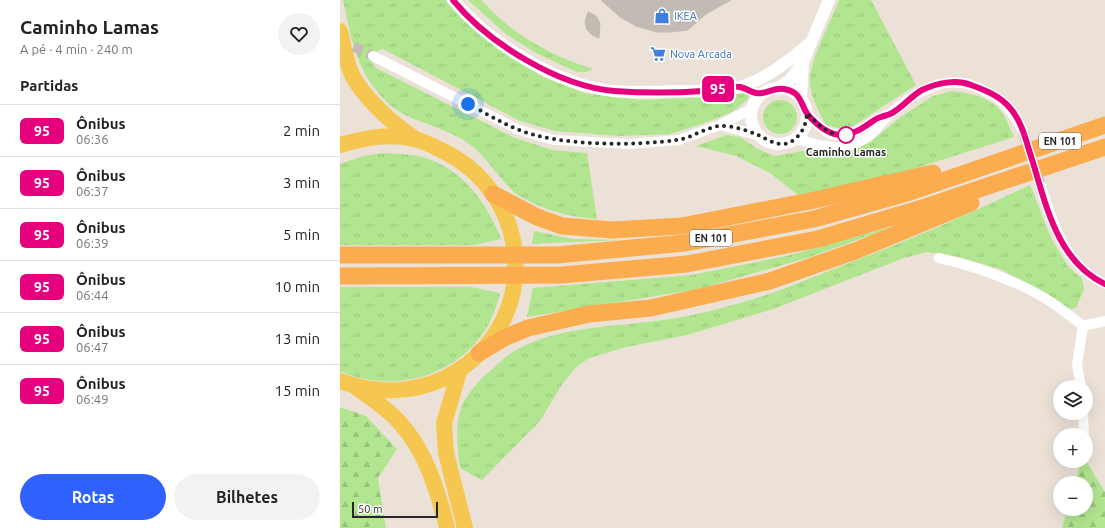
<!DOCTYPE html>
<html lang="pt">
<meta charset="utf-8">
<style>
body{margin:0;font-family:Ubuntu,sans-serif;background:#f2f2f2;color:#222;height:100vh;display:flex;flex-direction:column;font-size:15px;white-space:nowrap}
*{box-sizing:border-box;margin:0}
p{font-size:13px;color:#767676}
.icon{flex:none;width:22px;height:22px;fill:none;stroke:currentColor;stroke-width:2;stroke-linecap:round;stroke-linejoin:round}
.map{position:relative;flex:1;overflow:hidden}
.sheet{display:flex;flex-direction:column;background:#fff;width:340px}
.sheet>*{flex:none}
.badge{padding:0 8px;border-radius:6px;font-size:14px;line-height:26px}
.fabs{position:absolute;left:713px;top:380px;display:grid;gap:8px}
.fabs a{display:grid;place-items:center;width:40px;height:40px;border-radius:50%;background:#fff;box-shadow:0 4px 16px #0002;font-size:20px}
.scale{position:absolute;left:12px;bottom:10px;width:86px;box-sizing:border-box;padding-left:4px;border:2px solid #272727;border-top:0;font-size:11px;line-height:14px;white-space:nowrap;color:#272727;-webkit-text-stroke:3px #fff;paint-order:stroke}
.you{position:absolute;width:20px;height:20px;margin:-10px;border:3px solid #fff;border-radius:50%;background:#1a73e8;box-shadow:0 0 0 6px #1a73e833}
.map>.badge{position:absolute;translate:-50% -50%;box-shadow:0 0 0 2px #fff}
h2{padding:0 20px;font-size:15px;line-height:36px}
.round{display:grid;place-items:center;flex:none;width:42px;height:42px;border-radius:21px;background:#f2f2f2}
.summary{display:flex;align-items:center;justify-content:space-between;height:68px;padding:0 20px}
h1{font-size:19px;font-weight:700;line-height:30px}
.cta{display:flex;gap:8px;margin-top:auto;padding:8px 20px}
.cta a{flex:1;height:46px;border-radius:24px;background:#2f61ff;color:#fff;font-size:16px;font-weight:700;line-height:46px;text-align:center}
.cta a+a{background:#f2f2f2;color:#222}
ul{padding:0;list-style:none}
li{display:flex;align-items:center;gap:12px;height:52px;padding:0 20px;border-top:1px solid #e0e0e0}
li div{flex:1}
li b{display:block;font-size:15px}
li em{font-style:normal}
li .badge{min-width:44px;font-weight:700;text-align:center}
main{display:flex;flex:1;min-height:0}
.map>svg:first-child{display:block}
.grass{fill:url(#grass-tufts)}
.forest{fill:url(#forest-firs)}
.building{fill:#c2bbb4;stroke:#c5bdb1}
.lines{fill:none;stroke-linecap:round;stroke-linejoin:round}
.minor-tunnel{stroke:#c4bcb4;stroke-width:10;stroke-dasharray:10 5;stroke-linecap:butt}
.minor{stroke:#fff;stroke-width:10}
.tertiary{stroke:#fff;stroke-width:12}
.primary{stroke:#f6c750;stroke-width:16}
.trunk{stroke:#faac4e;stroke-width:17}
.line-casing{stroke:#fff;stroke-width:9}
.line{stroke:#e6007e;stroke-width:6}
.walk{stroke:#272727;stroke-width:4;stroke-dasharray:0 7.2}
.stop-dot{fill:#fff;stroke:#e6007e;stroke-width:2}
.labels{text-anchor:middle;stroke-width:3;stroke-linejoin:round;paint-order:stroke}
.shield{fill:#fff;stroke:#686868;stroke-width:1}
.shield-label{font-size:10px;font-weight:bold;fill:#272727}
.shop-label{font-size:11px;fill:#366cbe;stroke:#fff;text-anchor:start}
.stop-label{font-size:11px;font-weight:bold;fill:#272727;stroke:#fff}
</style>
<main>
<section class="sheet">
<div class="summary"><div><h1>Caminho Lamas</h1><p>A pé · 4 min · 240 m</p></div><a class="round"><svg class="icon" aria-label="heart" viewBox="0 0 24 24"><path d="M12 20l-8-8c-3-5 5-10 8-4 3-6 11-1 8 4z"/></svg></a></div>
<h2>Partidas</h2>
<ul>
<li><span class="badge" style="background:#e6007e;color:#fff">95</span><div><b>Ônibus</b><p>06:36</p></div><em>2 min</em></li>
<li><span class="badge" style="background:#e6007e;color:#fff">95</span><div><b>Ônibus</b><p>06:37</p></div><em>3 min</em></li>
<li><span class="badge" style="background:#e6007e;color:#fff">95</span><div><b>Ônibus</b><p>06:39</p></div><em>5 min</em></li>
<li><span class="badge" style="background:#e6007e;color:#fff">95</span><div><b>Ônibus</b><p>06:44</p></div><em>10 min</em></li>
<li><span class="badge" style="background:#e6007e;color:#fff">95</span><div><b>Ônibus</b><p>06:47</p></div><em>13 min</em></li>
<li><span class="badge" style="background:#e6007e;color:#fff">95</span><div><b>Ônibus</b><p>06:49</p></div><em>15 min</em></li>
</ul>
<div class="cta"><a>Rotas</a><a>Bilhetes</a></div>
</section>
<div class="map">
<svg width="765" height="528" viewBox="0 0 765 528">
<defs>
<pattern id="grass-tufts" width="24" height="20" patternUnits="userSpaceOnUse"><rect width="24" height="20" fill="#b1e590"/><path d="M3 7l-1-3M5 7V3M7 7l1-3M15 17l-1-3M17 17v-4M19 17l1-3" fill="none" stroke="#98c47c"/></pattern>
<pattern id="forest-firs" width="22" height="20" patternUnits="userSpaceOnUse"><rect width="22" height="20" fill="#b1e590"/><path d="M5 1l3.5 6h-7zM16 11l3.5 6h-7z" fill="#98c47c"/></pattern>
</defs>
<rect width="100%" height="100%" fill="#ebe1d7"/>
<path class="grass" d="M 3,0 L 105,0 L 159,50 L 203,77 L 244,93 L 300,100 L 348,98 L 385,93 L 409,94 L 408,99 L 392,112 L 365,123 L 330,134 L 280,136 L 215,131 L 180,121 L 43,49 C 35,51 33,54 32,62 L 36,68 L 175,138 L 212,150 L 247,153 L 257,219 C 231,217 210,212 187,200 C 183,198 178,196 174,192 C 155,174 143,150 118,137 C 87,120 60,122 36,90 C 15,64 10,32 3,0 Z
M 128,0 L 141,0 C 171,33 210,56 253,69 L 246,72 L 237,72 L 196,53 L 166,34 Z
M 499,0 L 531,0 L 576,85 L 513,126 C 502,129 496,129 485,124 C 479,111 470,96 470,81 C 470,59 491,22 499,0 Z
M 612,91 C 628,93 648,96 660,110 C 666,117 670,129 674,137 L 554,175 L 458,195 L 430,173 L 396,156 L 356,146 L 387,135 L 400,137 L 416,148 L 434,156 L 463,151 L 502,153 L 529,143 L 558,119 L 593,96 Z
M423 117a17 17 0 1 1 34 0a17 17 0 1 1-34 0Z
M 44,153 C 57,154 71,154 83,157 C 123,169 147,203 161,239 L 134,245 L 0,245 L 0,164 L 23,156 Z
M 690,185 L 711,238 L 727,265 L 742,279 L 744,289 L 736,308 L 730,309 L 705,293 L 660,269 L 619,257 L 587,252 L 564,258 L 433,309 L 347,335 L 286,347 L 249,358 L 235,368 L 221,386 L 200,421 L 142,480 L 120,468 C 115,423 113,404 149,372 C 156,366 162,359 170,354 C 210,327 270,327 316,321 C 343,318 371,311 397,304 C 434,294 468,279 504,265 C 567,241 629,214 690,185 Z
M 559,225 L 467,258 L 359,289 L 187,317 L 193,288 L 352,275 L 446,256 Z
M 194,231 L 233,239 L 279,240 L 192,244 Z
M 0,287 L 131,287 L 160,293 C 156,307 152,320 144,332 C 113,378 50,394 0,371 Z"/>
<path class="forest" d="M 0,407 L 26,416 L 57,449 L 38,478 L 46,528 L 0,528 Z
M 741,461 L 746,461 L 765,492 L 765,528 L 722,528 L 727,509 L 746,509 L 746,483 L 735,483 Z"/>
<path class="building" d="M 261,0 L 391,0 L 366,14 L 348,30 L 331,32 L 316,32 L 296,26 L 280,17 Z
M 248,12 L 256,16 L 260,23 L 259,38 L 252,35 L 247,30 L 245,22 Z"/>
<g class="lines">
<path class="minor-tunnel" d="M 0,40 L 33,56
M 683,131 L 701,186"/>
<path class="minor" d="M 33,56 L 179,130 L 214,140 L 288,144 L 339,140 L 380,125 L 413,108
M 467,113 C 473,119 478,126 485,131 C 505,146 531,121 550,114
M 380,125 L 420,136
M 454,139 C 472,142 491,150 508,146 C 528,142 538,126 551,113 C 574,92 606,74 636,87 C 664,99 669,106 683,131
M 701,186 C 713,225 726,266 765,284
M 599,258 C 635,266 671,279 703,297 C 717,305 730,316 743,326 L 765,321
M 741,387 L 737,365 L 743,326
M 743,413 L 744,435"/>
<path class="tertiary" d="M 113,0 C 149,43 217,85 273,91 C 294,93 316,92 337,91 C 357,91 381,93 400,87 C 427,79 448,61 469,44
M411 116a28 28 0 1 1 56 0a28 28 0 1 1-56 0Z
M 436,89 L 450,80 L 463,62
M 461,99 L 463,62 L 489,0"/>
<path class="primary" d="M 0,31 C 4,48 7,68 16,82 C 31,104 52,123 74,138
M 0,145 C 25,138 48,133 74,139 C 84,141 95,147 105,152 C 198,200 200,330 105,378 C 71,394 34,394 0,381
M 120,369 L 104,423 L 106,453 L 125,528
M 17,388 C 32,399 48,409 60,423 C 86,451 98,492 107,528"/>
<path class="trunk" d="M 153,194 L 197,217 L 222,226 L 272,230 L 342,226 L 470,201 L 593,173
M 0,255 L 217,255 L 345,243 L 474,219 L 570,192 L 765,125
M 0,276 L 222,275 L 347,264 L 478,239 L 576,210 L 765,147
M 139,353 L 164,338 L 188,328 L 249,314 L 311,308 L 430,281 L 515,251 L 631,203"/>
</g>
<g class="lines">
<defs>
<path id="line" d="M 113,0 C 148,43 218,86 274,91 C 303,93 334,93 363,91 C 374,90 389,85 400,87 C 406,88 410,92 416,93 C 426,95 433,87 444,89 C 462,92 460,104 468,115 C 477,125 489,136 503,135 C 516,134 525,126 536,119 C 541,116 547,116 552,113 C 563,107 571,96 582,90 C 597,83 616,79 631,85 C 645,90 660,96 670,108 C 680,119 685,136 689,150 C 705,198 714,260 765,284"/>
</defs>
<use href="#line" class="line-casing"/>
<use href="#line" class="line"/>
<path class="walk" d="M 128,104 C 144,112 161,123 179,130 C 219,146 294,146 337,140 C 352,138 366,127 380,126 C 392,125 408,131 418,135 C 431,141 443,151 457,137 C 464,130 466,123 467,113 C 479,125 488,136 506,135"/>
</g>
<defs>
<symbol id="shop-bare" viewBox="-9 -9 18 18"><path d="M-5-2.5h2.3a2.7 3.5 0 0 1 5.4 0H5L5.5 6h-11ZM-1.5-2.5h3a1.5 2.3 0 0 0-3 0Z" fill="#3f7fe0" stroke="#fff" stroke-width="2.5" paint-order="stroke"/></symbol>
<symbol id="supermarket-bare" viewBox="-9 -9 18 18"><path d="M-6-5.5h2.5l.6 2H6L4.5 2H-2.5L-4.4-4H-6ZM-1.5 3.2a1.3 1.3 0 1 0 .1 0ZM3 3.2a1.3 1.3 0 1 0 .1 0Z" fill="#3f7fe0" stroke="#fff" stroke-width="2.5" paint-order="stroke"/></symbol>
</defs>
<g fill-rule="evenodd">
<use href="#shop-bare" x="311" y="5" width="22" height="22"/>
<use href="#supermarket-bare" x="307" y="43" width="22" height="22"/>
</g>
<circle class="stop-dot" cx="506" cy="135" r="8"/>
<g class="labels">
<g class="shield">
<rect x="699" y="133" width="42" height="16" rx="3"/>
<rect x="350" y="230" width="42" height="16" rx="3"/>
</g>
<g class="shield-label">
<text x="720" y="145">EN 101</text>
<text x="371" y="242">EN 101</text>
</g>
<g class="shop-label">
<text x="334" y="20">IKEA</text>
<text x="330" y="58">Nova Arcada</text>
</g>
<g class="stop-label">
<text x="506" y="156">Caminho Lamas</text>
</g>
</g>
</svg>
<div class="fabs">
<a><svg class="icon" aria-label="layers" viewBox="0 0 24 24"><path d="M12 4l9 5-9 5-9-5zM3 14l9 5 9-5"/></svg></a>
<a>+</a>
<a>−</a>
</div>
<div class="scale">50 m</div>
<div class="you" style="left:128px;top:104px"></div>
<b class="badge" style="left:378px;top:89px;background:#e6007e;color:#fff">95</b>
</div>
</main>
